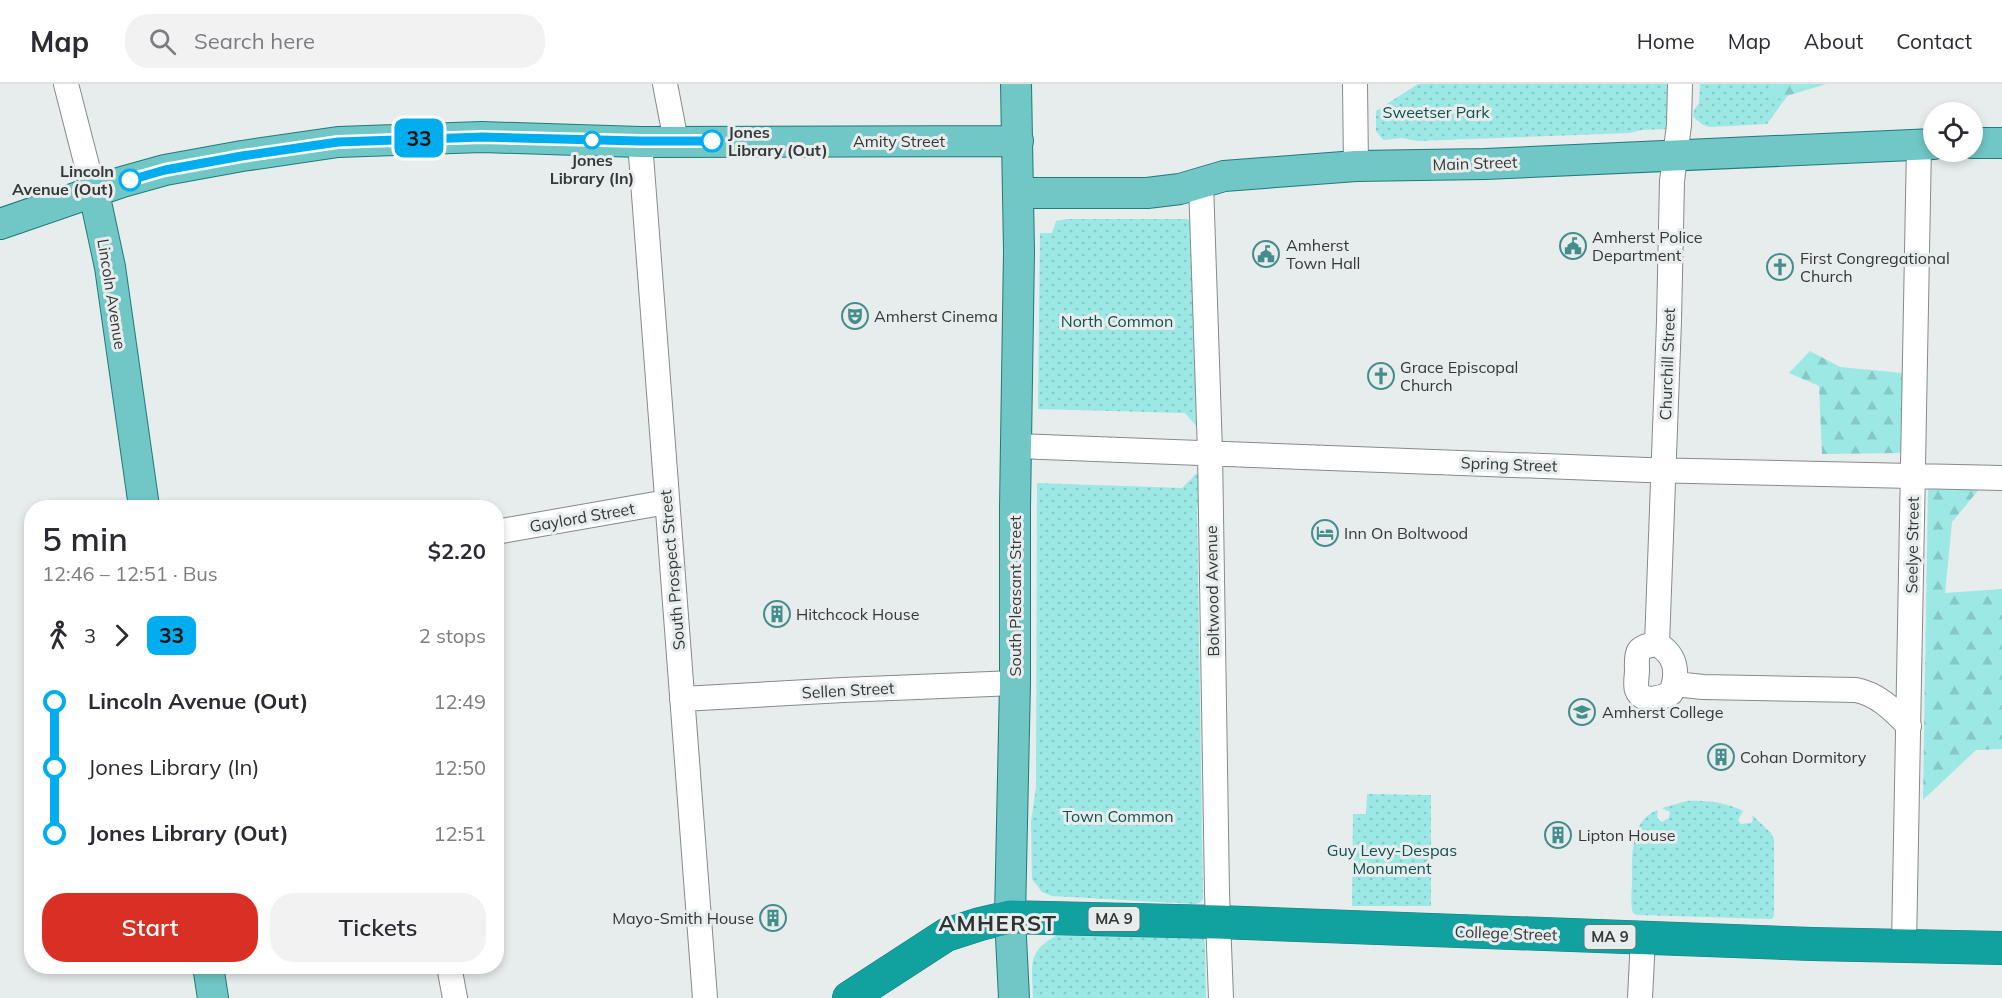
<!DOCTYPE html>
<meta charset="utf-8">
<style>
body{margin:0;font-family:Mulish,sans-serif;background:#f2f2f3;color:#2b2b33;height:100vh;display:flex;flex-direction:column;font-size:22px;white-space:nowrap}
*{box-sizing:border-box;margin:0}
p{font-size:20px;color:#7c7c81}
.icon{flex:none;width:33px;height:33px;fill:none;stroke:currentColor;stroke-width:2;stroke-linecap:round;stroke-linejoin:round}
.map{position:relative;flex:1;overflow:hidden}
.side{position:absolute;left:24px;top:416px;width:480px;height:474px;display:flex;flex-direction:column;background:#fff;border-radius:24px;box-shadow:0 3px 9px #0003}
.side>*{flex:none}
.badge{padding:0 12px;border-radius:9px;font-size:21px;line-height:39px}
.tools{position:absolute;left:1923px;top:18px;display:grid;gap:12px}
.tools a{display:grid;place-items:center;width:60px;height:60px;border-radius:50%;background:#fff;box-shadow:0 3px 9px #0003;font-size:30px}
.map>.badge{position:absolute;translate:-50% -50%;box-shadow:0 0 0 3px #fff}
.legs{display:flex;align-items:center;gap:9px;height:66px;padding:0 18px;font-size:20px}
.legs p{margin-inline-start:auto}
.headline{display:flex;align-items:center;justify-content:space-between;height:102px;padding:0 18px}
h1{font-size:33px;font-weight:600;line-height:45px}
.button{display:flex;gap:12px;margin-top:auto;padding:12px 18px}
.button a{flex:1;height:69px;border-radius:24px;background:#d93025;color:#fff;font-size:24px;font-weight:600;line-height:69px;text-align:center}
.button a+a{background:#f2f2f3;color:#2b2b33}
ul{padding:0 18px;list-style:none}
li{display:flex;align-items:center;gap:21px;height:66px;font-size:22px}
li i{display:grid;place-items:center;width:9px;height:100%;margin:0 8px;background:currentColor}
li i::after{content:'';width:15px;height:15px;margin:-8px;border:4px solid;border-radius:50%;background:#fff}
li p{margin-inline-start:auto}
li:first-child i{background:linear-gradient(#0000 50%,currentColor 0)}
li:last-child i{background:linear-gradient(currentColor 50%,#0000 0)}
header{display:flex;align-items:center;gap:36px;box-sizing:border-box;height:84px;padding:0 30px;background:#fff;border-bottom:2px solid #e1e1e2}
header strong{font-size:28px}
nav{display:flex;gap:33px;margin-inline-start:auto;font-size:21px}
.search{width:420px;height:54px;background:#f2f2f3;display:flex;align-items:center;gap:15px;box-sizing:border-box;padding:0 21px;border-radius:24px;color:#7c7c81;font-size:22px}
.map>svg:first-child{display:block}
.green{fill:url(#green-dots)}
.forest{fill:url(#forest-firs)}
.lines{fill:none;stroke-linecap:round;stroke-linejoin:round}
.minor-casing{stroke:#868a8a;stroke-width:26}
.major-casing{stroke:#1e7c7b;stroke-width:32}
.highway-casing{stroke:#1e7c7b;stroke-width:34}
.minor{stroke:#fff;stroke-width:24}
.major{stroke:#70c7c5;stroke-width:30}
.highway{stroke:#11a19f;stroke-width:33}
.line-1-casing{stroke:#fff;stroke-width:14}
.line-1{stroke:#00adef;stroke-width:9}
.stop-1-dot{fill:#fff;stroke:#00adef;stroke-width:3}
.labels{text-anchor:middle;stroke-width:6;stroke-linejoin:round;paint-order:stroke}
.shield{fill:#e7ecec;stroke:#6b6d6d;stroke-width:1.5}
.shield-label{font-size:15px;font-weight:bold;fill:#363737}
.park-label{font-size:16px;fill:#11514f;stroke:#e7ecec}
.stop-label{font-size:16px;font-weight:bold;fill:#363737;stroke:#e7ecec;text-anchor:start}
.street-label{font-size:16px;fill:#363737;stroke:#e7ecec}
.poi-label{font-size:16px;fill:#363737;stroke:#e7ecec;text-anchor:start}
.district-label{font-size:22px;font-weight:bold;letter-spacing:1.5px;fill:#2e3232;stroke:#e7ecec}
</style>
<header>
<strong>Map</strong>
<div class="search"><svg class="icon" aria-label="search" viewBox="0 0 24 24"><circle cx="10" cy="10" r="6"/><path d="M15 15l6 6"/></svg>Search here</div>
<nav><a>Home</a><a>Map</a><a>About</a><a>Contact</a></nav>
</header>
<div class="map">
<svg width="2002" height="914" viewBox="0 0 2002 914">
<defs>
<pattern id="green-dots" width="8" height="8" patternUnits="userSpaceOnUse" patternTransform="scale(1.5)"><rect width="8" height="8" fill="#9be8e5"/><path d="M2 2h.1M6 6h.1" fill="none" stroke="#86c8c5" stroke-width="1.8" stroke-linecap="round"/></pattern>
<pattern id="forest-firs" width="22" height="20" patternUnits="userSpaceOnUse" patternTransform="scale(1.5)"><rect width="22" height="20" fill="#9be8e5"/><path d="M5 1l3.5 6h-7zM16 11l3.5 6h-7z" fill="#86c8c5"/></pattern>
</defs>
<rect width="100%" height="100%" fill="#e7ecec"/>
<path class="green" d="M 1418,0 L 1671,0 L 1668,45 L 1641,46 L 1630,49 L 1418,57 L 1402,54 L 1383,56 L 1376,47 L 1376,27 Z
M 1700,0 L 1796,0 L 1767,40 L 1710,43 L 1703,41 L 1693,33 L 1694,26 L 1699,19 Z
M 1067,135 L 1188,135 L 1194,147 L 1197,343 L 1185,329 L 1038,325 L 1040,149 L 1052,149 L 1056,137 Z
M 1197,389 L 1199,391 L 1200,415 L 1197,424 L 1203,815 L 1199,819 L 1195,820 L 1052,812 L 1042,808 L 1032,795 L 1031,738 L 1036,703 L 1037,399 L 1182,404 Z
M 1367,710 L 1431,711 L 1431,822 L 1352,822 L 1353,730 L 1366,730 Z
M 1687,717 C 1707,716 1725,718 1743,727 L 1738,736 L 1741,740 L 1751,739 L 1753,736 L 1752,731 L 1771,749 L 1774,756 L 1774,832 L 1772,835 L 1638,831 L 1633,829 C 1630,819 1632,807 1632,796 C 1632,773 1630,735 1658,726 L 1657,733 L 1659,736 L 1662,738 L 1669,734 L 1670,728 L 1662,724 Z
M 1061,849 L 1196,850 L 1204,855 L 1205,860 L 1206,914 L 1033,914 C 1032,879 1026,867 1061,849 Z"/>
<path class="forest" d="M 1771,0 L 1826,0 L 1771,17 Z
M 1810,267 L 1840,283 L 1902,289 L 1903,369 L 1822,370 L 1819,302 L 1789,289 Z
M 1981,403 L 1952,438 L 1945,509 L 2002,505 L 2002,665 L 1976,666 L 1923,716 L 1928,404 Z"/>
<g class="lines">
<defs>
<path id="minor" d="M 66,0 L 94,109
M 665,0 L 676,57
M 1355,0 L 1356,82
M 640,58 L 705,914
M 1201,99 L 1210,368 L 1217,809 L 1221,914
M 1016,362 L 1647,386 L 2002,394
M 496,448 L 667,418
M 1657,560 L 1669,237 L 1672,97 L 1679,41 L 1680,0
M 1657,560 C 1676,571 1679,588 1671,609 C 1662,614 1642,620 1637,606 C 1635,601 1637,592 1637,586 C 1637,581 1636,572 1639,567 C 1643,562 1651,561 1657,560 Z
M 1675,600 L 1703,603 L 1856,606 C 1878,610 1894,627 1909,642
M 682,615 L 843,606 L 1015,599
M 1904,862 L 1919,61
M 449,882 L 455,914
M 1640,914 L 1643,854"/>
<path id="major" d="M 1972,59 L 2002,59
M 94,109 L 110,183 L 144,423
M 1019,109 L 1147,109 L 1180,105 L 1224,92 L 1356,82 L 1485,80 L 1934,60
M 0,140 L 122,98 L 165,86 L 242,72 L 338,58 L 482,53 L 640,58 L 1018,57
M 208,882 L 213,914
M 1014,914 L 1010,833 L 1015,599 L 1015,423 L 1019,167 L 1016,0"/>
<path id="highway" d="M 849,914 L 946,851 L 980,840 L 1010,833 L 1218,838 L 1812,860 L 2002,864"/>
</defs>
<use href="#minor" class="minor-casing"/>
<use href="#major" class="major-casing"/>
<use href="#highway" class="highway-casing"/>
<use href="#minor" class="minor"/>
<use href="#major" class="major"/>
<use href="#highway" class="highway"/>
</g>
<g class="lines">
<defs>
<path id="line-1" d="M 130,96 L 165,86 L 242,72 L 338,58 L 482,53 L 640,57 L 712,57"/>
</defs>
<use href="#line-1" class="line-1-casing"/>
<use href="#line-1" class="line-1"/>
</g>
<defs>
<symbol id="civic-ring" viewBox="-11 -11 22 22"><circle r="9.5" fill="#e7ecec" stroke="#458d8b" stroke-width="1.5"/><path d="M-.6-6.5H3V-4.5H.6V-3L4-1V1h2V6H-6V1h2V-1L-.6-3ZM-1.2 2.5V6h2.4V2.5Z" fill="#458d8b"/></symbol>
<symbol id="church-ring" viewBox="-11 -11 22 22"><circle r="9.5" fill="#e7ecec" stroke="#458d8b" stroke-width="1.5"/><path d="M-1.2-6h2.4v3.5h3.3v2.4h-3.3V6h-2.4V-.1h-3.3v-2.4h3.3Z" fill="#458d8b"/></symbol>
<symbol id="theatre-ring" viewBox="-11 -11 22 22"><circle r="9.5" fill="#e7ecec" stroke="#458d8b" stroke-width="1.5"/><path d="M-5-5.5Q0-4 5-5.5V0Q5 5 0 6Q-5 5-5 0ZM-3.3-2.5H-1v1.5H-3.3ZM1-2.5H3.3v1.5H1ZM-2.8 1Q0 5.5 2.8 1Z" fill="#458d8b"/></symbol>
<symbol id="hotel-ring" viewBox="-11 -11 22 22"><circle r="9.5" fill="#e7ecec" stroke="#458d8b" stroke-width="1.5"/><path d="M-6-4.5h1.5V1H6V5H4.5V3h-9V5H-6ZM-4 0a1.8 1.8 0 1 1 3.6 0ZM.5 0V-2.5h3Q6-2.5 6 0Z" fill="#458d8b"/></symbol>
<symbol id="building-ring" viewBox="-11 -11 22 22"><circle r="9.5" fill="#e7ecec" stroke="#458d8b" stroke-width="1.5"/><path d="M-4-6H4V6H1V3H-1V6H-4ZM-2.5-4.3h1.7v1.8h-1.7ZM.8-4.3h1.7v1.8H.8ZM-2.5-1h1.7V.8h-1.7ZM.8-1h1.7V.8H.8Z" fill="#458d8b"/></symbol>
<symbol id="university-ring" viewBox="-11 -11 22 22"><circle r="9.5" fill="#e7ecec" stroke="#458d8b" stroke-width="1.5"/><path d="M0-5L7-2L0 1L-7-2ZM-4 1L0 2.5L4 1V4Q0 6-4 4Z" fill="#458d8b"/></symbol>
</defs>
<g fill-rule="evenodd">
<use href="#civic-ring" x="1558" y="147" width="30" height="30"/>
<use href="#civic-ring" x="1251" y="155" width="30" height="30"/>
<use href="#church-ring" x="1765" y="168" width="30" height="30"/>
<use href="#theatre-ring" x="840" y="217" width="30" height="30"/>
<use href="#church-ring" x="1366" y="277" width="30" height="30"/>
<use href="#hotel-ring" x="1310" y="434" width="30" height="30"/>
<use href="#building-ring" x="762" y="515" width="30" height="30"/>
<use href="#university-ring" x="1567" y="613" width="30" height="30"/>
<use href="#building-ring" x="1706" y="658" width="30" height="30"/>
<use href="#building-ring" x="1543" y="736" width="30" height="30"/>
<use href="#building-ring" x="758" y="819" width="30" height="30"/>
</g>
<g class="stop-1-dot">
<circle cx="592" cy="56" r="8"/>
<circle cx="712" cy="57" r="10"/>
<circle cx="130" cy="96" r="10"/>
</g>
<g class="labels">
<g class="shield">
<rect x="1088.5" y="823" width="51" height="24" rx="4.5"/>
<rect x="1584.5" y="841" width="51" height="24" rx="4.5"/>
</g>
<g class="shield-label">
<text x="1114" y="840">MA 9</text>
<text x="1610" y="858">MA 9</text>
</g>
<g class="park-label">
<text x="1436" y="34">Sweetser Park</text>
<text x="1117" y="243">North Common</text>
<text x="1118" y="738">Town Common</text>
<text x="1392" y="772">Guy Levy-Despas<tspan x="1392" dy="18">Monument</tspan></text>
</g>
<g class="stop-label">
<text x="728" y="54">Jones<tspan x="728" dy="18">Library (Out)</tspan></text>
<text x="592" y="82" text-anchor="middle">Jones<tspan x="592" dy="18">Library (In)</tspan></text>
<text x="114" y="93" text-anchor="end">Lincoln<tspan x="114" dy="18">Avenue (Out)</tspan></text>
</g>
<g class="street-label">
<text x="899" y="63">Amity Street</text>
<text transform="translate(1475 79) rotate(-2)" y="6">Main Street</text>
<text transform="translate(112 210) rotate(81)" y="6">Lincoln Avenue</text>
<text transform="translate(1667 280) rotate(-88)" y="6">Churchill Street</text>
<text transform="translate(1509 380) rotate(2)" y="6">Spring Street</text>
<text transform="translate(582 433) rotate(-10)" y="6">Gaylord Street</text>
<text transform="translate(1912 461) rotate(-89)" y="6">Seelye Street</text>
<text transform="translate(672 486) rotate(-95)" y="6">South Prospect Street</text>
<text transform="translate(1212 507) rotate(-91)" y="6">Boltwood Avenue</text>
<text transform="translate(1015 512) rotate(-90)" y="6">South Pleasant Street</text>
<text transform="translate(848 606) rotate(-3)" y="6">Sellen Street</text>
<text transform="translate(1506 849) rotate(2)" y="6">College Street</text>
</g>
<g class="poi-label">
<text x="1592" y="159">Amherst Police<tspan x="1592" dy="18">Department</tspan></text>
<text x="1286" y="167">Amherst<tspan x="1286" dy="18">Town Hall</tspan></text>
<text x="1800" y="180">First Congregational<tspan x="1800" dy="18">Church</tspan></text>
<text x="874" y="238">Amherst Cinema</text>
<text x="1400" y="289">Grace Episcopal<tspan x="1400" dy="18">Church</tspan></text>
<text x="1344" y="455">Inn On Boltwood</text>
<text x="796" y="536">Hitchcock House</text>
<text x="1602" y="634">Amherst College</text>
<text x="1740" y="679">Cohan Dormitory</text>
<text x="1578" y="757">Lipton House</text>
<text x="754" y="840" text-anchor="end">Mayo-Smith House</text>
</g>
<g class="district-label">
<text x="998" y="847">AMHERST</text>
</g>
</g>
</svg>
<div class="tools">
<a><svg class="icon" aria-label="locate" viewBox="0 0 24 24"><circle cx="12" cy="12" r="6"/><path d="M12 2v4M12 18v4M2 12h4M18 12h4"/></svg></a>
</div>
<b class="badge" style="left:419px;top:54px;background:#00adef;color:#111">33</b>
<section class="side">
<div class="headline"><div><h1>5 min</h1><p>12:46 – 12:51 · Bus</p></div><b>$2.20</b></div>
<div class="legs"><svg class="icon" aria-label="walk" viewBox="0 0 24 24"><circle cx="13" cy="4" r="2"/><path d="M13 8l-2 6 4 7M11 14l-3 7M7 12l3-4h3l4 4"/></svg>3<svg class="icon" aria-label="forward" viewBox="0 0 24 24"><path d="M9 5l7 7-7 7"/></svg><b class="badge" style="background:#00adef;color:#111">33</b><p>2 stops</p></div>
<ul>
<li><i style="color:#00adef"></i><b>Lincoln Avenue (Out)</b><p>12:49</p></li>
<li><i style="color:#00adef"></i><span>Jones Library (In)</span><p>12:50</p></li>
<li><i style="color:#00adef"></i><b>Jones Library (Out)</b><p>12:51</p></li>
</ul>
<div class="button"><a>Start</a><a>Tickets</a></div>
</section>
</div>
